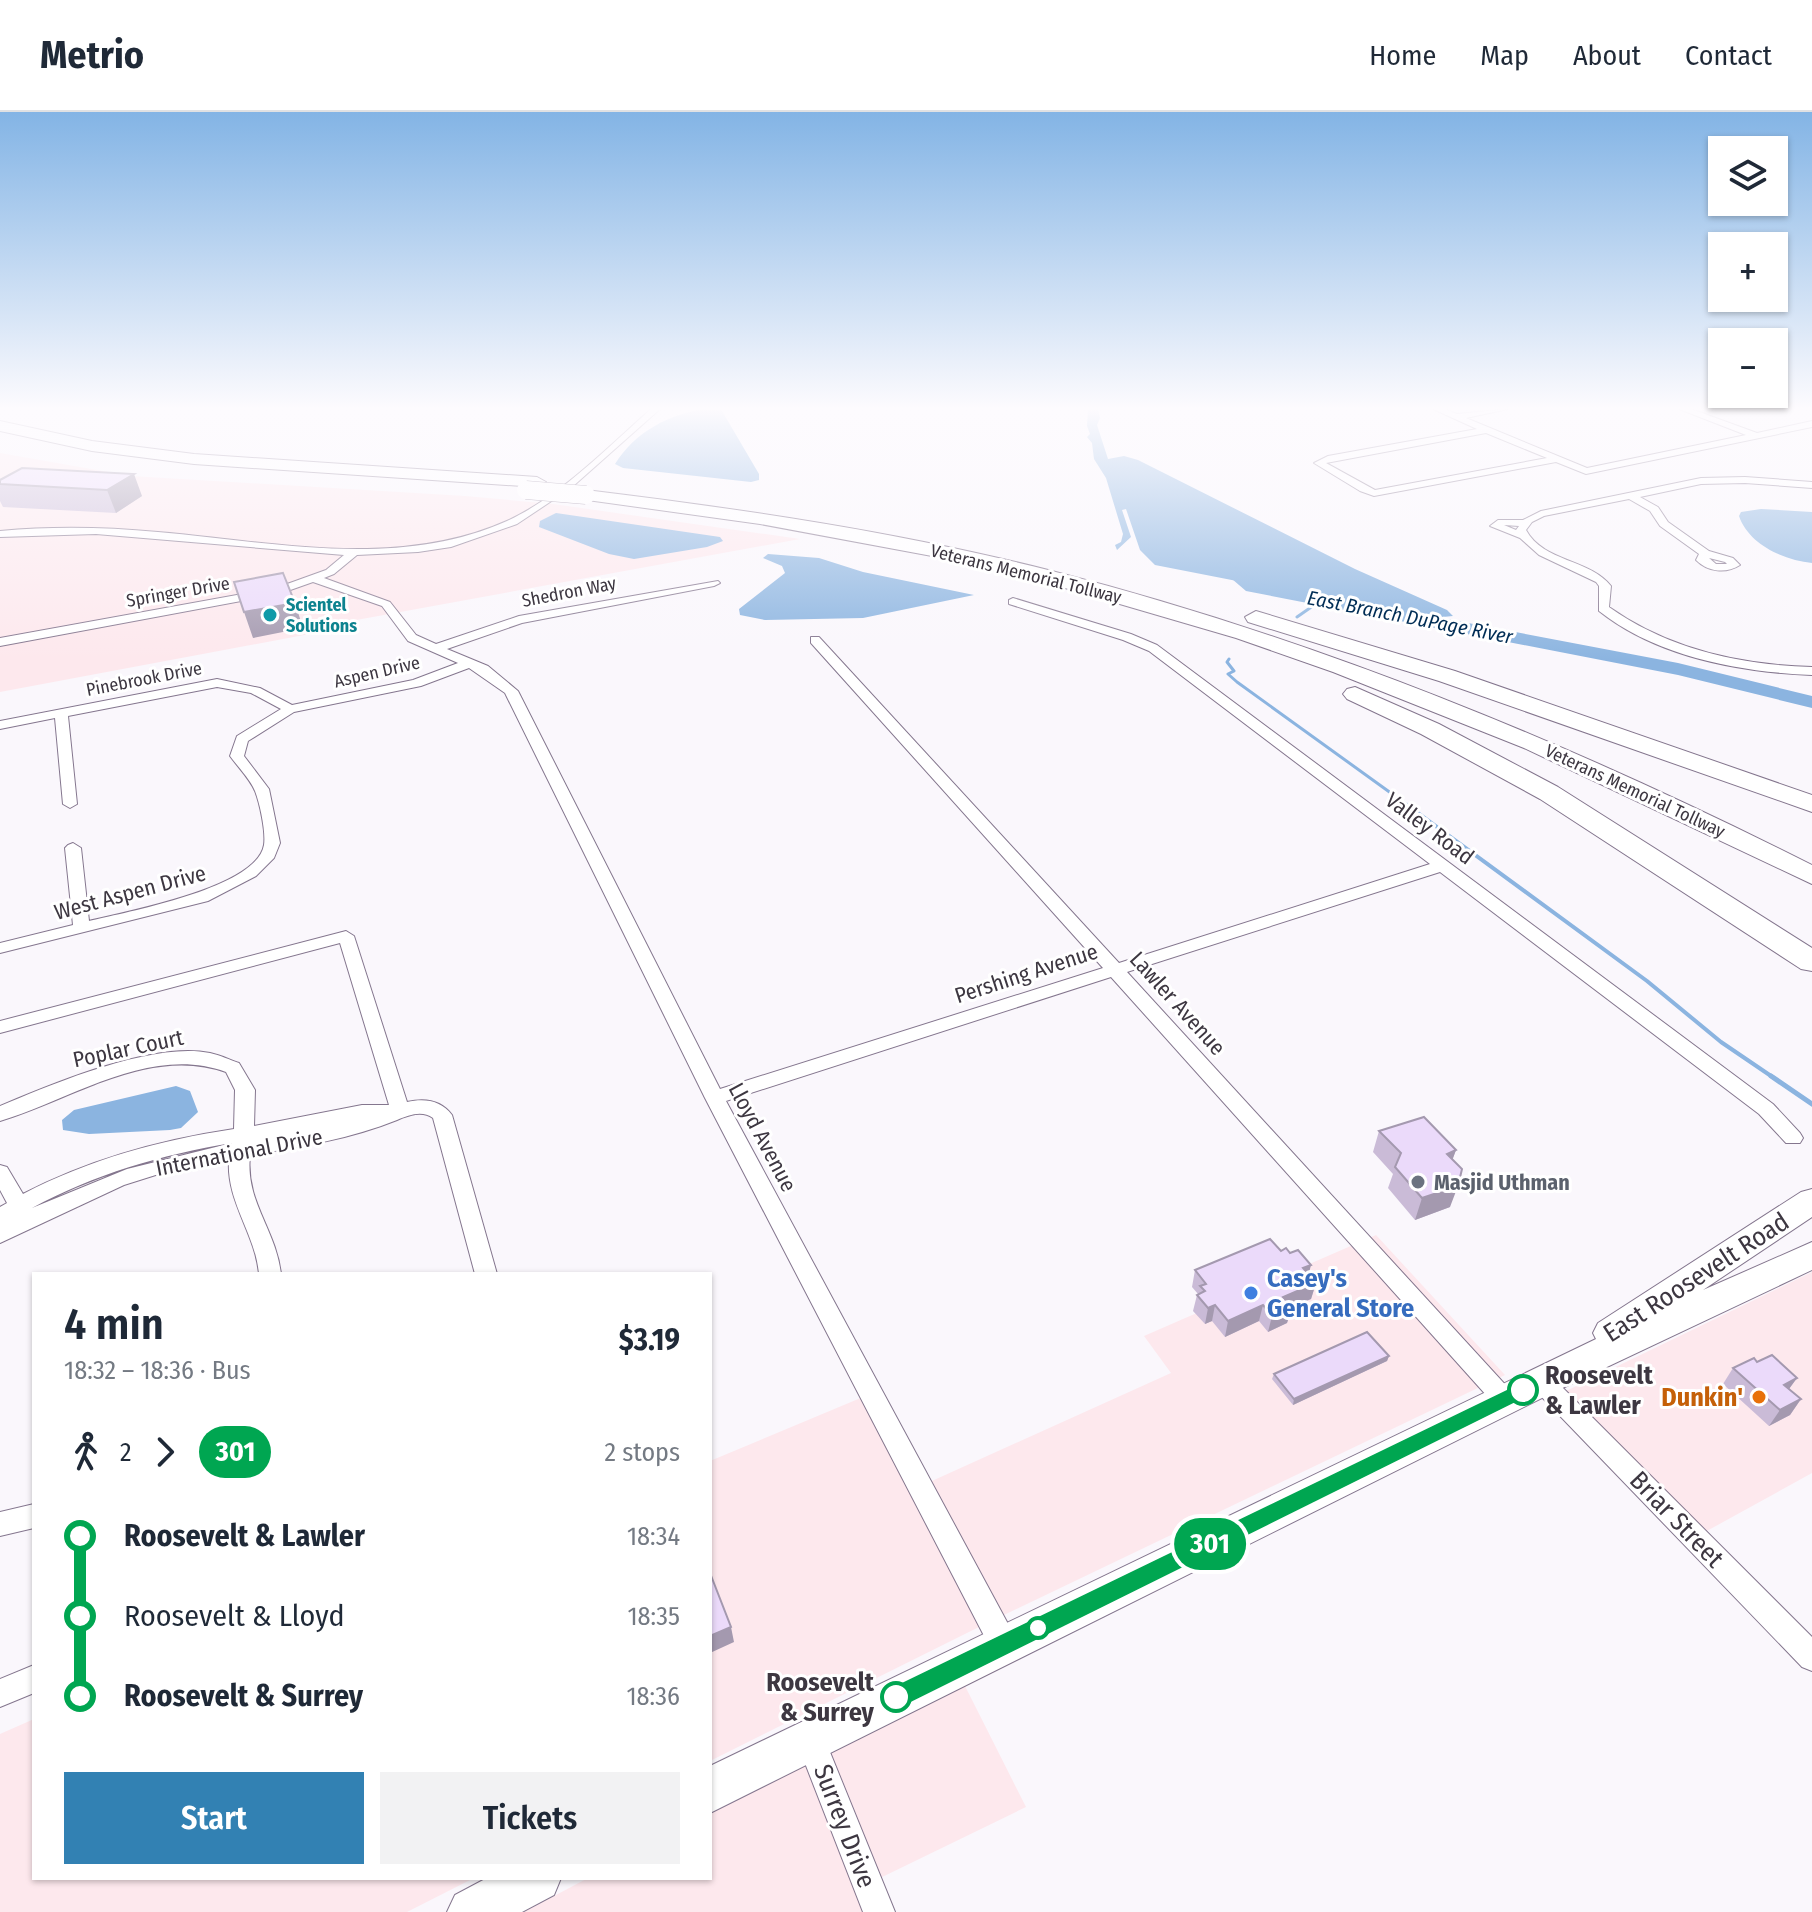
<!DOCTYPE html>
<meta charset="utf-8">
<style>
body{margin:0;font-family:"Fira Sans Condensed",sans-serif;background:#f2f2f3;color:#1f2937;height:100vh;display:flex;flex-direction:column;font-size:30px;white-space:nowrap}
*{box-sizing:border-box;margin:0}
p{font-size:26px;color:#747a83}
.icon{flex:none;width:44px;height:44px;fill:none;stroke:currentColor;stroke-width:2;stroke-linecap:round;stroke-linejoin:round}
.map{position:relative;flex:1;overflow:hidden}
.sheet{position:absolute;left:32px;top:1160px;width:680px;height:608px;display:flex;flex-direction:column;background:#fff;border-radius:0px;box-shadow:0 2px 6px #0004}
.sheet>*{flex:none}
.badge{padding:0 16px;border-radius:26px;font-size:28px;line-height:52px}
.fabs{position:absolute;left:1708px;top:24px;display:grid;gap:16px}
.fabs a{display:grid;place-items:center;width:80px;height:80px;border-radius:0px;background:#fff;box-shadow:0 2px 6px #0004;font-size:40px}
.map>.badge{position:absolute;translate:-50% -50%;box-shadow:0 0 0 4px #fff}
.legs{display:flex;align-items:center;gap:12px;height:88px;padding:0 32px;font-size:26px}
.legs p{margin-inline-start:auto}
.summary{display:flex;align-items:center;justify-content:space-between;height:136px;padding:0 32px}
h1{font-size:44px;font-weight:600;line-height:60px}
.cta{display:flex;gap:16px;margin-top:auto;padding:16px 32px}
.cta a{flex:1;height:92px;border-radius:0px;background:#3281b3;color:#fff;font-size:32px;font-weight:600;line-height:92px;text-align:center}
.cta a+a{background:#f2f2f3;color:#1f2937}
ul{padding:0 32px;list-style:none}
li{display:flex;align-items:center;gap:28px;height:80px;font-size:30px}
li i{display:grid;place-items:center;width:12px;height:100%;margin:0 10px;background:currentColor}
li i::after{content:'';width:20px;height:20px;margin:-10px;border:6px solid;border-radius:50%;background:#fff}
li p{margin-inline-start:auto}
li:first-child i{background:linear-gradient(#0000 50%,currentColor 0)}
li:last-child i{background:linear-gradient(currentColor 50%,#0000 0)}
header{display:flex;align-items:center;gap:48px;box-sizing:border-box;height:112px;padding:0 40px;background:#fff;border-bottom:2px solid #e0e1e3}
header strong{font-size:38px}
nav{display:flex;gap:44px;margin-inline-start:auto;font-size:28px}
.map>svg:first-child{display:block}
.commercial{fill:#fde8ed}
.water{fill:#8bb4e0}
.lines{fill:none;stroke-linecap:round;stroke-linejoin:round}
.stream-far2{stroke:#8bb4e0;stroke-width:3}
.stream-far1{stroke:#8bb4e0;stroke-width:4}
.stream{stroke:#8bb4e0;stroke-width:5}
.river{fill:#8bb4e0;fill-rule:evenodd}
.minor-casing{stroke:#84768e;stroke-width:2}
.primary-casing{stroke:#84768e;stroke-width:2}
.motorway-casing{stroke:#84768e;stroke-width:2}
.minor{fill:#fff;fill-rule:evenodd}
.primary{fill:#fff;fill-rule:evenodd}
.motorway{fill:#fff;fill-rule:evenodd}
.motorway-bridge-casing{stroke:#84768e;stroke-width:19;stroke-linecap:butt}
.motorway-bridge{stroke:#fff;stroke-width:18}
.wall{fill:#cabbd7}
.shaded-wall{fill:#a499af}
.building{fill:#ebdafa;stroke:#a499af;stroke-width:2}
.line-1{fill:#00a651;stroke:#fff;stroke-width:2}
.culture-dot{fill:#0f9aa8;stroke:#fff;stroke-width:3}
.worship-dot{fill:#6b7280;stroke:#fff;stroke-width:3}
.shop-dot{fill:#3f7fe0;stroke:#fff;stroke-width:3}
.stop-1-dot{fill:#fff;stroke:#00a651;stroke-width:4}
.food-dot{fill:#e8710a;stroke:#fff;stroke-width:3}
.labels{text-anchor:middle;stroke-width:6;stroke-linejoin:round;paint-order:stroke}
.far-street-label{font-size:18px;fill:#3d3741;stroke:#fff}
.far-culture-label{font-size:18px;font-weight:bold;fill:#0d838f;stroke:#fff;text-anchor:start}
.far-water-label{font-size:20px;font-style:italic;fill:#002d55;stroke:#fff}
.street-label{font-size:22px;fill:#3d3741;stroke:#fff}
.worship-label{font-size:22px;font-weight:bold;fill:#5b616d;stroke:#fff;text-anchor:start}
.near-street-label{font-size:26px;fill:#3d3741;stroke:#fff}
.near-shop-label{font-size:26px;font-weight:bold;fill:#366cbe;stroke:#fff;text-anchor:start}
.near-stop-label{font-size:26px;font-weight:bold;fill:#3d3741;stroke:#fff;text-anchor:start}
.near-food-label{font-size:26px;font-weight:bold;fill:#c56008;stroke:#fff;text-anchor:end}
</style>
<header>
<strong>Metrio</strong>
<nav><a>Home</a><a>Map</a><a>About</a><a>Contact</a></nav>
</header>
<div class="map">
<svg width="1812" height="1800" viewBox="0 0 1812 1800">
<rect width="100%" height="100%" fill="#faf7fc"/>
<path class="commercial" d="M 0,341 L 131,364 L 465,384 L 553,392 L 800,427 L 318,515 L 320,520 L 0,580 Z
M 1376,1123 L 1505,1263 L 981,1514 L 710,1649 L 710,1349 L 863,1285 L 912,1378 L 1171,1261 L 1144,1224 Z
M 1812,1160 L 1812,1361 L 1705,1420 L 1566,1279 Z
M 964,1572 L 1026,1695 L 876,1768 L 889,1800 L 524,1800 L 588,1766 L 710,1766 L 710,1702 Z
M 34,1607 L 34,1766 L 474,1766 L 407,1800 L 0,1800 L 0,1622 Z"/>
<path class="water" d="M 705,297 L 722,299 L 759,362 L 759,368 L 751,370 L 623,356 L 615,352 C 635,320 669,302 705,297 Z
M 1088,297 L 1098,297 L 1100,306 L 1097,313 L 1108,347 L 1124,344 L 1138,348 L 1355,457 L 1447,498 L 1453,504 L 1432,506 L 1305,482 L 1259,479 L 1242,470 L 1155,453 L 1140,438 L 1126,397 L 1122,398 L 1131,425 L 1117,438 L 1115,433 L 1121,430 L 1123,422 L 1106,366 L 1094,347 L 1092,331 L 1087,325 L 1090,322 L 1087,314 Z
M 1761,397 L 1812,400 L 1812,451 C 1784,448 1749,433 1739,404 L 1741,400 Z
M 556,401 L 720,425 L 723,429 L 707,435 L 634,447 L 609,442 L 539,415 L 540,409 Z
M 768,442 L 819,446 L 863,460 L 974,483 L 863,506 L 765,508 L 740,503 L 739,497 L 785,461 L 782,454 L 763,446 Z
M 176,974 L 190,979 L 198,1000 L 181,1016 L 170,1018 L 89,1022 L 63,1018 L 62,1008 L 74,998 Z"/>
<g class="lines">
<path class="stream-far2" d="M 1297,505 L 1320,489
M 1229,547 L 1227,550 L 1234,559 L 1228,562 L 1237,570 L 1395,684"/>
<path class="stream-far1" d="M 1392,682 L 1647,869 L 1721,930 L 1774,966"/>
<path class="stream" d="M 1771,964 L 1812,992"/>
<path class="river" d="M 1224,447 L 1258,471 L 1678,551 L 1812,584 L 1812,596 L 1678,563 L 1246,479 L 1218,455 L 1216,452 Z"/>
<defs>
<path id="minor" d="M 651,297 L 660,297 L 571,376 L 517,412 L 451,435 L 418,440 L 357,443 L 334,462 L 324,466 L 390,490 L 416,523 L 436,532 L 519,504 L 718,469 L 720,471 L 714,474 L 522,511 L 447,537 L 488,554 L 518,579 L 720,977 L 1103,856 L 811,531 L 811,525 L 819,525 L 1119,851 L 1430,752 L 1149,539 L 1123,528 L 1009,492 L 1009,488 L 1013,486 L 1131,522 L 1157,533 L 1773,992 L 1800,1021 L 1803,1026 L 1800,1031 L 1786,1031 L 1759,1002 L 1440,760 L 1127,860 L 1512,1280 L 1516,1287 L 1512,1294 L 1504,1297 L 1496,1294 L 1111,865 L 726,989 L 1014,1523 L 1018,1533 L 1014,1543 L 1004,1547 L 994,1543 L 705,986 L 505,581 L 469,556 L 421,574 L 294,600 L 248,629 L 244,644 L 269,677 L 280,731 L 274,746 L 256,764 L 208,789 L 0,841 L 0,831 L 73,813 L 65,736 L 68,733 L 73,731 L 81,736 L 89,809 C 126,800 257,776 264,733 C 266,720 260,692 255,679 C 250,667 238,655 230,644 L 237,624 L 281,597 L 251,581 L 217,575 L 68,604 L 77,692 L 70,696 L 63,692 L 55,606 L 0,617 L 0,609 L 217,567 L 260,576 L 292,593 L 413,568 L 458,551 L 408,529 L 382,494 L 313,470 L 279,482 L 0,534 L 0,526 L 276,476 L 326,458 L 344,443 L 96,422 L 0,425 L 0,419 C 53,414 105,415 158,420 C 273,430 398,458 507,409 C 561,384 607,336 651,297 Z
M 1433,297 L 1445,297 L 1457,302 L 1508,297 L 1466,306 L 1587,356 L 1746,323 L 1679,297 L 1691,297 L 1757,321 L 1812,309 L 1812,315 L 1586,362 L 1556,350 L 1374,384 L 1360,379 L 1314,351 L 1328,344 L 1477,317 ZM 1486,321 L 1547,346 L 1375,378 L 1326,351 Z
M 1745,365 L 1812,370 L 1812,376 L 1745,371 L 1701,372 L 1640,385 L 1658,395 L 1668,410 L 1709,439 L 1733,446 L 1740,453 C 1726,462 1708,460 1696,448 L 1699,442 L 1660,414 L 1650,399 L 1629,387 L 1544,404 L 1532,410 L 1526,418 C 1543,450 1590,447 1611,474 L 1609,495 C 1668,537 1741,553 1812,555 L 1812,563 C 1740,560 1657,545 1599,499 L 1599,474 L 1596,470 L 1539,443 L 1520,426 L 1490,414 L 1498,408 L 1523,408 L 1541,399 L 1701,366 ZM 1504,413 L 1519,414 L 1516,418 ZM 1709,446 L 1725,450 L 1727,452 L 1716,452 Z
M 346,819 L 354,824 L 407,990 C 424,986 441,988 452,1003 L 497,1162 L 475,1162 L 433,1006 C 422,998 409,1003 397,1008 C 350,1027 300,1035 250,1043 C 245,1090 276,1117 281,1162 L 259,1162 C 255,1120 226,1090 229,1047 L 162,1061 L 124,1073 L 0,1131 L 0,1095 L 7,1091 L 0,1078 L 0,1053 L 7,1055 L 23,1082 C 90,1047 160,1028 234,1017 L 235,978 L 226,960 C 150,932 71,988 0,1009 L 0,994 C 52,972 154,929 210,941 C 220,943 230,948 239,951 L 255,978 L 254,1014 L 362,993 L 389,993 L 340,831 L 0,921 L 0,909 ZM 232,1031 L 127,1057 L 32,1096 C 95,1062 160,1043 232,1031 Z
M 1541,1259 L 1549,1262 L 1812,1525 L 1812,1559 L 1802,1555 L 1533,1276 L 1529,1269 L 1533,1262 Z
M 34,1392 L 34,1416 L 0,1424 L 0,1400 Z
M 34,1553 L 34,1581 L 0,1595 L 0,1567 Z
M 811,1613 L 821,1618 L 895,1800 L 863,1800 L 796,1628 L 801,1618 Z"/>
<path id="primary" d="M 1812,1077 L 1812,1105 L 1703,1178 L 1812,1130 L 1812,1158 L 1554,1280 L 710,1701 L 710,1654 L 1596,1227 L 1593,1221 L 1598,1211 L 1801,1080 Z
M 487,1766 L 561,1766 L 554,1783 L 522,1800 L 447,1800 L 455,1783 Z"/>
<path id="motorway" d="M 0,309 L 92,329 L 194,342 L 537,365 L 546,370 L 537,375 L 194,352 L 92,339 L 0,319 Z
M 586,378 C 742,397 899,420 1052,459 C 1317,527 1568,630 1812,753 L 1812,772 L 1524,636 L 1333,560 L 1236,526 L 1041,469 L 932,444 L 760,412 L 580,387 L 577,383 Z
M 1256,499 L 1455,559 L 1812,683 L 1812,700 L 1439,569 L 1248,510 L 1245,505 Z
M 1355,575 L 1439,612 L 1558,675 L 1812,836 L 1812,859 L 1801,857 L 1540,687 L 1421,622 L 1347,587 L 1343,582 L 1347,577 Z"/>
</defs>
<use href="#minor" class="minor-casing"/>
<use href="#primary" class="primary-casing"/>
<use href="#motorway" class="motorway-casing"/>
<use href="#minor" class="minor"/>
<use href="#primary" class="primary"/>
<use href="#motorway" class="motorway"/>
<defs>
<path id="motorway-bridge" d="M 526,378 L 586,383"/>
</defs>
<use href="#motorway-bridge" class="motorway-bridge-casing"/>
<use href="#motorway-bridge" class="motorway-bridge"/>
</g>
<path class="wall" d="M 22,356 L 142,384 L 116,401 L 3,395 L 0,389 L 0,368 Z
M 1379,1019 L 1456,1038 L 1452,1048 L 1450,1095 L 1415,1108 L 1388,1076 L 1393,1062 L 1373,1040 Z
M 1281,1139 L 1316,1171 L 1311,1187 L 1292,1195 L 1287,1211 L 1268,1220 L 1259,1209 L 1225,1225 L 1212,1209 L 1205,1212 L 1193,1199 L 1197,1183 L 1198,1182 L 1192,1175 L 1195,1158 Z
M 1389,1244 L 1387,1249 L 1293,1293 L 1272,1267 L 1274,1262 Z
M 1757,1250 L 1797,1266 L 1789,1277 L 1801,1287 L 1790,1303 L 1769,1314 L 1723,1272 L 1733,1256 Z"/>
<path class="shaded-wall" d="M 134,362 L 142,384 L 116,401 L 107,378 Z
M 295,491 L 303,516 L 253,526 L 244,500 Z
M 1456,1038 L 1448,1060 L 1447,1042 Z
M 1458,1074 L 1450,1095 L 1415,1108 L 1422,1086 Z
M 1311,1153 L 1307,1169 L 1303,1156 Z
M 1316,1171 L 1311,1187 L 1292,1195 L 1287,1211 L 1268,1220 L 1272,1204 L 1283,1185 Z
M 1215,1193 L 1212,1209 L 1205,1212 L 1208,1196 Z
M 1263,1193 L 1259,1209 L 1225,1225 L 1228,1209 Z
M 1389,1244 L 1387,1249 L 1293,1293 L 1294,1287 Z
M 1797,1266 L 1786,1281 L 1784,1273 Z
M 1801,1287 L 1790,1303 L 1769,1314 L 1780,1298 Z
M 731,1515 L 734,1530 L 710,1541 L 710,1524 Z"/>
<path class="building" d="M 22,356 L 134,362 L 107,378 L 0,372 L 0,368 Z
M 283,461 L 295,491 L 244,500 L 234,470 Z
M 1424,1005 L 1456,1038 L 1447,1042 L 1462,1057 L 1458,1074 L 1422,1086 L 1395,1055 L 1401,1041 L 1379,1019 Z
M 1270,1127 L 1281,1139 L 1286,1136 L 1290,1141 L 1298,1138 L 1311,1153 L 1303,1156 L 1316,1171 L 1283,1185 L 1292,1195 L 1272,1204 L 1263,1193 L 1228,1209 L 1215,1193 L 1208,1196 L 1197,1183 L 1205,1179 L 1200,1174 L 1206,1172 L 1195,1158 Z
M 1367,1220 L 1389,1244 L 1294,1287 L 1274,1262 Z
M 1772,1243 L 1797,1266 L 1784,1273 L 1801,1287 L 1780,1298 L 1733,1256 L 1754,1246 L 1757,1250 Z
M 710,1461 L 731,1515 L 710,1524 Z"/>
<linearGradient id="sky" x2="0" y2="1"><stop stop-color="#83b4e5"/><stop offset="0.54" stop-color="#fdfbfe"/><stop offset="1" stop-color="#fdfbfe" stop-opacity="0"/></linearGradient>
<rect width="1812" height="549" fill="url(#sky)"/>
<path class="line-1" d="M 1523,1269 L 1530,1272 L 1533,1278 L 1530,1284 L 905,1594 L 896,1598 L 887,1594 L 884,1585 L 887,1577 Z"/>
<circle class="culture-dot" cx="270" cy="503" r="8"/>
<circle class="worship-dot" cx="1418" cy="1070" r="8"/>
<circle class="shop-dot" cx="1251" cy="1181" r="8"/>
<g class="stop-1-dot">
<circle cx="1523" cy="1278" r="14"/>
<circle cx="1038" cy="1516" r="10"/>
<circle cx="896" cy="1585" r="14"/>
</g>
<circle class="food-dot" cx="1759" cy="1285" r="8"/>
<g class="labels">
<g class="far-street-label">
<text transform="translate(1026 462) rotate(14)" y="6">Veterans Memorial Tollway</text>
<text transform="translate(178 480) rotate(-10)" y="6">Springer Drive</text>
<text transform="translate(569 480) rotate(-11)" y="6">Shedron Way</text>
<text transform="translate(377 560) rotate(-13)" y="6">Aspen Drive</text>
<text transform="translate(144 567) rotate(-11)" y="6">Pinebrook Drive</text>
<text transform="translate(1635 679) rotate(25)" y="6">Veterans Memorial Tollway</text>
</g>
<g class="far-culture-label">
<text x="286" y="499">Scientel<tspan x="286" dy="21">Solutions</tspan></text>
</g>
<g class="far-water-label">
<text transform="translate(1410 505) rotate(11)" y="7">East Branch DuPage River</text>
</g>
<g class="street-label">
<text transform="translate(1430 716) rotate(37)" y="8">Valley Road</text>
<text transform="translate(130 780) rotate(-15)" y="8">West Aspen Drive</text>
<text transform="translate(1026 861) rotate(-18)" y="8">Pershing Avenue</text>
<text transform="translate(1178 891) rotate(48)" y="8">Lawler Avenue</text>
<text transform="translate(128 936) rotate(-12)" y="8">Poplar Court</text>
<text transform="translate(763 1025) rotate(62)" y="8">Lloyd Avenue</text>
<text transform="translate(239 1040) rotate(-11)" y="8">International Drive</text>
</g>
<g class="worship-label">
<text x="1434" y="1078">Masjid Uthman</text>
</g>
<g class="near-street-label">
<text transform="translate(1696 1165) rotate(-33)" y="9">East Roosevelt Road</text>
<text transform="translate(1677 1407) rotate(46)" y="9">Briar Street</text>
<text transform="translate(845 1714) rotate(69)" y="9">Surrey Drive</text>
</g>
<g class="near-shop-label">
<text x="1267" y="1175">Casey's<tspan x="1267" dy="30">General Store</tspan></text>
</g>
<g class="near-stop-label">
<text x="1545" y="1272">Roosevelt<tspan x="1545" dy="30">&amp; Lawler</tspan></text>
<text x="874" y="1579" text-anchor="end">Roosevelt<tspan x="874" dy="30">&amp; Surrey</tspan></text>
</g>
<g class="near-food-label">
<text x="1743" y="1294">Dunkin'</text>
</g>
</g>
</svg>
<div class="fabs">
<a><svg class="icon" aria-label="layers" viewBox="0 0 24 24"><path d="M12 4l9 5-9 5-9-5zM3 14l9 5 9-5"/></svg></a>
<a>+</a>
<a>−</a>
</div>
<b class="badge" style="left:1210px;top:1432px;background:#00a651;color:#fff">301</b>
<section class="sheet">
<div class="summary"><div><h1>4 min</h1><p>18:32 – 18:36 · Bus</p></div><b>$3.19</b></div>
<div class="legs"><svg class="icon" aria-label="walk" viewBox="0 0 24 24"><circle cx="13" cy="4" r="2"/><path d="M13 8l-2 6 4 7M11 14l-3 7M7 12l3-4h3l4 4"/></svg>2<svg class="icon" aria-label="forward" viewBox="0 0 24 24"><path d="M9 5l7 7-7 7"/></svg><b class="badge" style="background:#00a651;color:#fff">301</b><p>2 stops</p></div>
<ul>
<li><i style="color:#00a651"></i><b>Roosevelt &amp; Lawler</b><p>18:34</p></li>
<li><i style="color:#00a651"></i><span>Roosevelt &amp; Lloyd</span><p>18:35</p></li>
<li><i style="color:#00a651"></i><b>Roosevelt &amp; Surrey</b><p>18:36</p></li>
</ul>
<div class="cta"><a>Start</a><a>Tickets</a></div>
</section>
</div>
